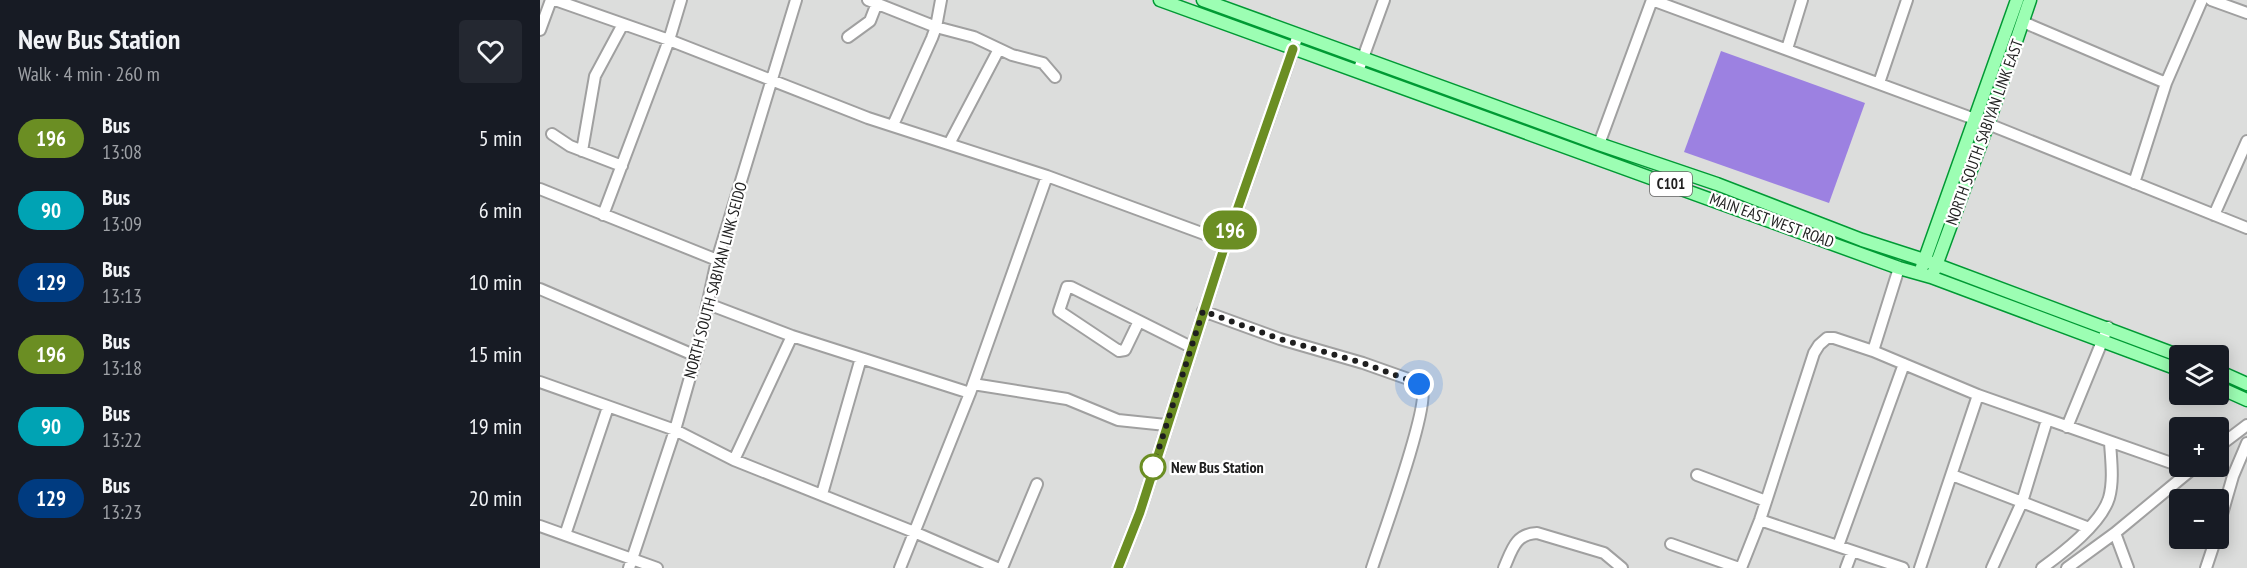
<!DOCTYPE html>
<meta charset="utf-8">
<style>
body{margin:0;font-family:"PT Sans Narrow",sans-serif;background:#242831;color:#f1f3f6;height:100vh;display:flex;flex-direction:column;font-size:22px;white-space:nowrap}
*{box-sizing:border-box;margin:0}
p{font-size:20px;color:#9ea1a6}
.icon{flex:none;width:33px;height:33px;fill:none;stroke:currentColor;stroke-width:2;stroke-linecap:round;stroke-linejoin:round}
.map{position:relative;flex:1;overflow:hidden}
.panel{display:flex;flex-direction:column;background:#171b24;width:540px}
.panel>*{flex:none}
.badge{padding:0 12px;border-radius:20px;font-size:21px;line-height:39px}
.controls{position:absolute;left:1629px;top:345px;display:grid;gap:12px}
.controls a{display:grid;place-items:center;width:60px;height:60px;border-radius:6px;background:#171b24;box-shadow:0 3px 15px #0003;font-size:30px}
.you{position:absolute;width:30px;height:30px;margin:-15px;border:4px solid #fff;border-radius:50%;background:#1a73e8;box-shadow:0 0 0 9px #1a73e833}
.map>.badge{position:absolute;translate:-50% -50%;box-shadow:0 0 0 3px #fff}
.round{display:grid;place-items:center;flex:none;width:63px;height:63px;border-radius:6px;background:#242831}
.head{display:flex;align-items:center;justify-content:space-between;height:102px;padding:0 18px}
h1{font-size:28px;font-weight:700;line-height:45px}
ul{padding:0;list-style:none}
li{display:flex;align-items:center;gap:18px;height:72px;padding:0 18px}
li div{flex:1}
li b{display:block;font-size:22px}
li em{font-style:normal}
li .badge{min-width:66px;font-weight:700;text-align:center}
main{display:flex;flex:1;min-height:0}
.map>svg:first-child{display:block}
.residential{fill:#dcdddc;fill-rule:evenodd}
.pitch{fill:#9c81e1}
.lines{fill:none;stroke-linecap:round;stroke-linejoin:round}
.minor-casing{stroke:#a0a0a0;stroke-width:14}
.major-casing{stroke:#009a34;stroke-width:15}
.minor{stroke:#fff;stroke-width:10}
.major{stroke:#9cfeb3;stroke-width:12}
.line-casing{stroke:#fff;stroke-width:14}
.line{stroke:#6b8e23;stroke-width:9}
.walk{stroke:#1f1f1f;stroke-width:6;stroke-dasharray:0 10.8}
.stop-dot{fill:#fff;stroke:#6b8e23;stroke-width:3}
.labels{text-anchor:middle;stroke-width:4.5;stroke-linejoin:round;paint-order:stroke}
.shield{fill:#fff;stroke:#626262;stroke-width:1.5}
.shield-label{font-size:15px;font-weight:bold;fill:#1f1f1f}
.street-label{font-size:16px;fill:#1f1f1f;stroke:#fff}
.stop-label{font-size:16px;font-weight:bold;fill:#1f1f1f;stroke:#fff;text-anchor:start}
</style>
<main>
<section class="panel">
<div class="head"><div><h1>New Bus Station</h1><p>Walk · 4 min · 260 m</p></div><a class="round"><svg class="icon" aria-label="heart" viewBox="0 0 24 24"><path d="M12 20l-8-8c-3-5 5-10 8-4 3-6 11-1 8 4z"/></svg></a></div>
<ul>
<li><span class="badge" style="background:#6b8e23;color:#fff">196</span><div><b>Bus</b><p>13:08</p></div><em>5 min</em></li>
<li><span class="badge" style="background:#00a3b4;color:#fff">90</span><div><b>Bus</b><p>13:09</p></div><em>6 min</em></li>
<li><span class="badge" style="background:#003b80;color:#fff">129</span><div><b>Bus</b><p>13:13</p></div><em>10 min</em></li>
<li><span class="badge" style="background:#6b8e23;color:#fff">196</span><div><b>Bus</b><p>13:18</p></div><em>15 min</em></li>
<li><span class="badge" style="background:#00a3b4;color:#fff">90</span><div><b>Bus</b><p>13:22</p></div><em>19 min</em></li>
<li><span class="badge" style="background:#003b80;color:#fff">129</span><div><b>Bus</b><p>13:23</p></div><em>20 min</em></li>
</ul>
</section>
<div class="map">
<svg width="1707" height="568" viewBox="0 0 1707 568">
<rect width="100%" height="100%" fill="#e5f0e9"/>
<path class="residential" d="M 0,0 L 1707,0 L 1707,568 L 0,568 ZM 1640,356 L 1678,356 L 1678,394 L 1640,394 ZM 1640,428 L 1678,428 L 1678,466 L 1640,466 ZM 1640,500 L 1678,500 L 1678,538 L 1640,538 Z"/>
<path class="pitch" d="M 1181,51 L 1325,103 L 1289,203 L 1144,152 Z"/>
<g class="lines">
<defs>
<path id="minor" d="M 15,0 L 129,40 L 328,118 L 507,176 L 686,242
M 328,0 L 396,27 L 434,37 L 472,55 L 503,63 L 515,77
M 1671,0 L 1707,13
M 1483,22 L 1626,83
M 0,30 L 11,0
M 308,37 L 330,21 L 337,3
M 1247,49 L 1262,0
M 820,66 L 844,0
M 1339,83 L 1367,0
M 353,125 L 392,38 L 396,27 L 401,0
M 12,134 L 30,146 L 82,166
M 409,144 L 459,49
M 1059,144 L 1112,0 L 1448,124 L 1707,228
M 42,151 L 55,76 L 83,24
M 1594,183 L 1626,83 L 1662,0
M 0,189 L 177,260
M 63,215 L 129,40 L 141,0
M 1674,215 L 1707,141
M 0,289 L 156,356
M 168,304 L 252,336 L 430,393
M 663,311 L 740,339 L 823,363 L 874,381 L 882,388 C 890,407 841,540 832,568
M 599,321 L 585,350 L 579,351 L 519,311 L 527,287 L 531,287 L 651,347
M 1333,351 L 1359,268
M 0,382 L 135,430 L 194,460 L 374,532 L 457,568
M 433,384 L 527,399 L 578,420 L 626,425
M 1527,427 L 1568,327
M 1678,447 L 1707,425
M 194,460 L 252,336
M 1157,475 L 1226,501
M 1412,475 L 1549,528
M 282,494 L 321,358
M 1220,520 L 1363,568
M 0,526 L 117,568
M 1678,528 L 1693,476 L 1707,443
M 1575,533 L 1588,568
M 25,535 L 68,407
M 1131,544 L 1199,568
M 1298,546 L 1364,364
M 89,568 L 135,430 L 156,356 L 177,260 L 256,0
M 360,568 L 430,393 L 507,176
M 462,568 L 497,484
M 578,568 L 600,512 L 686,242 L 758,35
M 964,568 C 972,550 975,534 997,533 L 1064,553 L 1082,568
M 1201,568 L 1220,520 L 1274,353 L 1279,345 L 1287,338 L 1294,338 L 1333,351 L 1438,395 L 1640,466
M 1306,568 L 1312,552
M 1380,568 L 1438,395
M 1452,568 L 1482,502 L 1507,420
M 1502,568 C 1524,552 1561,524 1569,498 C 1574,480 1571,460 1570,442
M 1527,568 L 1575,533 L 1656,466
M 1666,568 L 1676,538"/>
<path id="major" d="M 620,0 L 1359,268 L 1391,277 L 1640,370
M 663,0 L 1059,144 L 1177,184 L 1322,240 L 1384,260 L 1640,356
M 1382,267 L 1477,0
M 1394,271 L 1448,124 L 1490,0
M 1678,371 L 1707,384
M 1678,387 L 1707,400"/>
</defs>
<use href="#minor" class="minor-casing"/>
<use href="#major" class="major-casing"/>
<use href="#minor" class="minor"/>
<use href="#major" class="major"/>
</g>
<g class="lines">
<defs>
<path id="line" d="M 578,568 L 600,512 L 686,242 L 753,49"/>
</defs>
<use href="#line" class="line-casing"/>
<use href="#line" class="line"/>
<path class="walk" d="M 613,467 L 663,311 L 740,339 L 823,363 L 879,384"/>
</g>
<circle class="stop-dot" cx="613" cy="467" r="12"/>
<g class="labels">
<rect class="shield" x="1110" y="172" width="42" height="24" rx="4.5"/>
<g class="shield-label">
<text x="1131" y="189">C101</text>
</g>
<g class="street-label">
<text transform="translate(1444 132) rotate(-70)" y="6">NORTH SOUTH SABIYAN LINK EAST</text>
<text transform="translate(1232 220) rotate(20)" y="6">MAIN EAST WEST ROAD</text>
<text transform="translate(175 280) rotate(-75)" y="6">NORTH SOUTH SABIYAN LINK SEIDO</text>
</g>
<g class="stop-label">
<text x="631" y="473">New Bus Station</text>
</g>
</g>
</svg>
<div class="controls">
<a><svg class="icon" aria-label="layers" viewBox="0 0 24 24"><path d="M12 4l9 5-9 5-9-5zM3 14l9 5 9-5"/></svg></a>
<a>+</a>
<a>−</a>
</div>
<div class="you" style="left:879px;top:384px"></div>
<b class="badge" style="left:690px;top:230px;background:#6b8e23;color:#fff">196</b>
</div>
</main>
